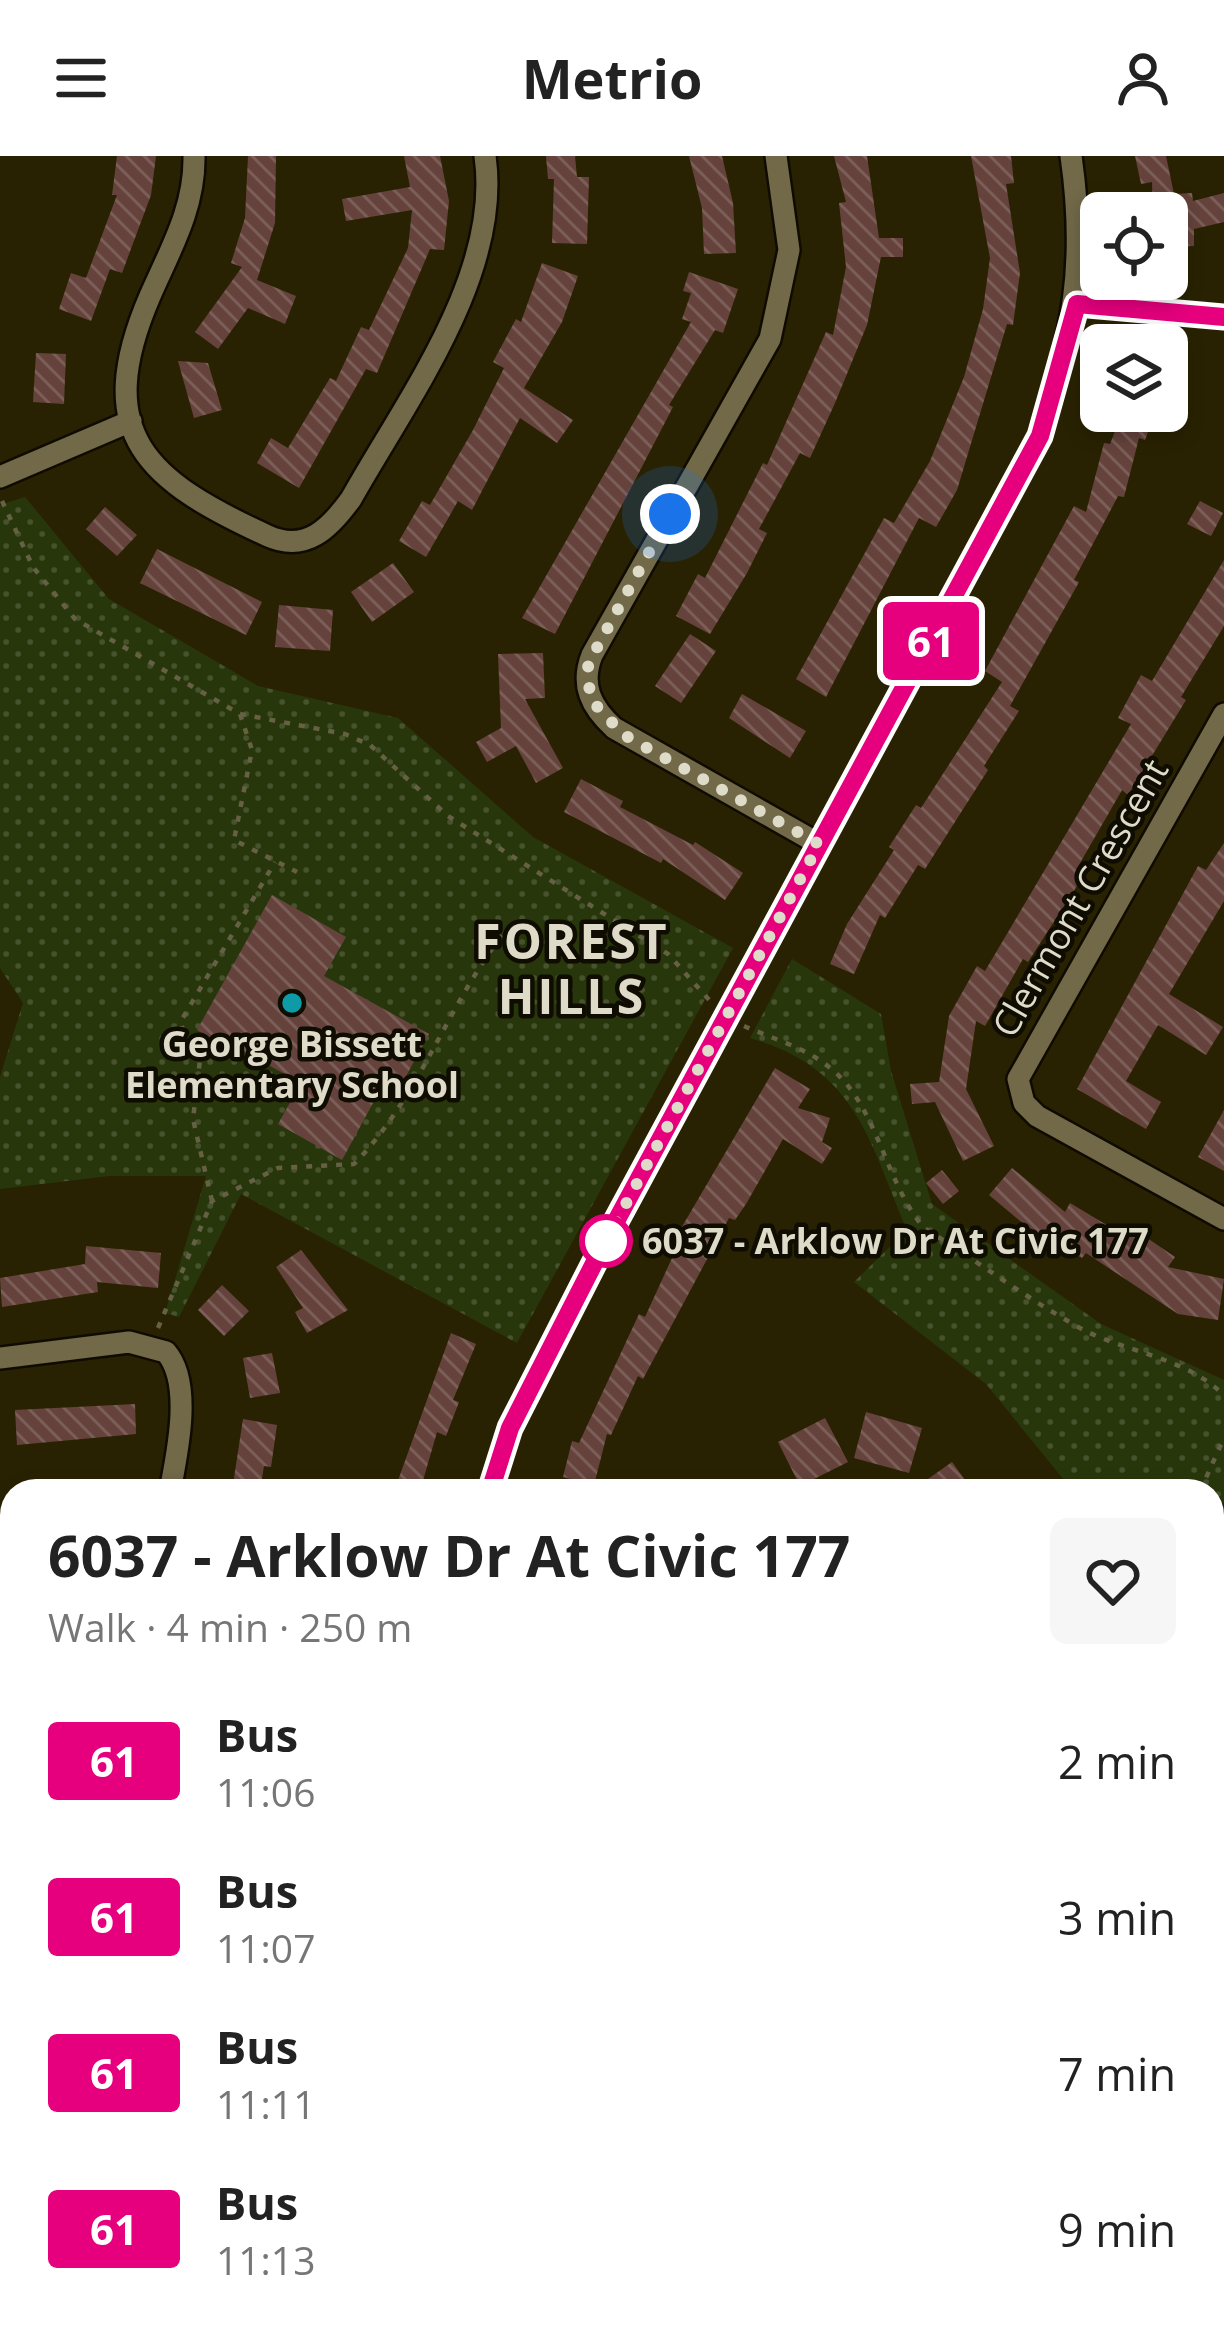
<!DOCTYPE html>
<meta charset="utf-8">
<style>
body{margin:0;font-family:"Open Sans",sans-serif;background:#f6f6f6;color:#222;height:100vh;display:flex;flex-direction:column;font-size:45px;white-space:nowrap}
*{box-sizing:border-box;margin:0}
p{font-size:39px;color:#767676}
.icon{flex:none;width:66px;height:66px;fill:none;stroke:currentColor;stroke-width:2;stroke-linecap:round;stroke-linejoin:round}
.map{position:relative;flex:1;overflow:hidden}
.sheet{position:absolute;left:0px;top:1323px;width:1224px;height:855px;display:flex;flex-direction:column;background:#fff;border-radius:36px 36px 0 0;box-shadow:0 6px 18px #0003}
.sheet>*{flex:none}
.badge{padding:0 24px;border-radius:9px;font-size:42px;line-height:78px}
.buttons{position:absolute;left:1080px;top:36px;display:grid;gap:24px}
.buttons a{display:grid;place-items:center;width:108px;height:108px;border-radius:18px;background:#fff;box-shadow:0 6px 18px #0003;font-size:60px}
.you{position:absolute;width:60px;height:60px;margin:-30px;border:9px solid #fff;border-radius:50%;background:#1a73e8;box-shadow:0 0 0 18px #1a73e833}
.map>.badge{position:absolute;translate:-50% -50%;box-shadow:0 0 0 6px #fff}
.round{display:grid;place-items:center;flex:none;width:126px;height:126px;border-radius:18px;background:#f6f6f6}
.summary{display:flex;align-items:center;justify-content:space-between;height:204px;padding:0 48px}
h1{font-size:57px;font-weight:700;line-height:90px}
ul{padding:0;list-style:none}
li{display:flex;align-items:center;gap:36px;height:156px;padding:0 48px}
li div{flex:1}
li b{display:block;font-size:45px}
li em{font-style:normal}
li .badge{min-width:132px;font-weight:700;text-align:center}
header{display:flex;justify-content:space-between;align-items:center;height:156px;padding:0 48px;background:#fff;font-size:54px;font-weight:700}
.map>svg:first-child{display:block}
.park{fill:url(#park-dots)}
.building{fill:url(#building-back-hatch)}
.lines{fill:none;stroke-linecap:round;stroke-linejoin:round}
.street-casing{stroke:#100b00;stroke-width:26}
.path{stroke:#666045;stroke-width:4.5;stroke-dasharray:6 9;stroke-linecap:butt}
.street{stroke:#716948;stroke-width:21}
.line-casing{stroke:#fff;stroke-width:27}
.line{stroke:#e6007e;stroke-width:18}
.walk{stroke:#dfdbc9;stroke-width:12;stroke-dasharray:0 21.6}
.culture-dot{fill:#0f9aa8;stroke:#0f0c02;stroke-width:4.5}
.stop-dot{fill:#fff;stroke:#e6007e;stroke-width:6}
.labels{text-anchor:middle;stroke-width:9;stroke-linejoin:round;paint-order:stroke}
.street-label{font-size:36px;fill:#dfdbc9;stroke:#0f0c02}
.poi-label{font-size:36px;font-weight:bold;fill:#dfdbc9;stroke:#0f0c02}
.stop-label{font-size:36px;font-weight:bold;fill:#dfdbc9;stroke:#0f0c02;text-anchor:start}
.district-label{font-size:48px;font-weight:bold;letter-spacing:3px;fill:#dfdbc9;stroke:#0f0c02}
</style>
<header><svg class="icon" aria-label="menu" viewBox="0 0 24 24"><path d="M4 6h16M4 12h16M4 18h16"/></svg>Metrio<svg class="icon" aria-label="person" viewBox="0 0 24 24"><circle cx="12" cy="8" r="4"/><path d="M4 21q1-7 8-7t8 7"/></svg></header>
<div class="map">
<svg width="1224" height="2176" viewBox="0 0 1224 2176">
<defs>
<pattern id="park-dots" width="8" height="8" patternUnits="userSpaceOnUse" patternTransform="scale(3)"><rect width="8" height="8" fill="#28370b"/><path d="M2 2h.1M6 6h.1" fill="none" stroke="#47532d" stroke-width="1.8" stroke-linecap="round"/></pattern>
<pattern id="building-back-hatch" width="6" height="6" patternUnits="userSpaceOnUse" patternTransform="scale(3)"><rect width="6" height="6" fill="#65433c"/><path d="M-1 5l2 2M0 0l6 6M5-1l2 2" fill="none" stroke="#7b5e57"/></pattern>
</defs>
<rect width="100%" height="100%" fill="#292202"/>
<path class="park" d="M 25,341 L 109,443 L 258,530 L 398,562 L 533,681 L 733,792 L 517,1187 L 241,1038 L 179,1161 L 165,1157 L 206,1020 L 109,1020 L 0,1033 L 0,921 L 23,847 L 0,812 L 0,349 Z
M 792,803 L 881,858 L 891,915 L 932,1048 L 1101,1168 L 1224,1224 L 1224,1346 L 1212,1368 L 1212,1335 L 1073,1335 L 986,1228 L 854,1126 L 907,1074 C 869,984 856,912 750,882 Z
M 585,2166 L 699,2166 L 690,2176 L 586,2176 L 581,2171 Z"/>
<path class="building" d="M 117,0 L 156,0 L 151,39 L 122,117 L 110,113 L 91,165 L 59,153 L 71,117 L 86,122 L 117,39 L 112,39 Z
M 248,0 L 276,0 L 275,67 L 257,124 L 296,140 L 285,168 L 248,152 L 218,193 L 195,176 L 242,111 L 231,107 L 245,62 Z
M 404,0 L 440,0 L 449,45 L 444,94 L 430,93 L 377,217 L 366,213 L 299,332 L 257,307 L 271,282 L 288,292 L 330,222 L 336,225 L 361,171 L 369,174 L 408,92 L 412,54 L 346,65 L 342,43 L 410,31 Z
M 546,0 L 575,0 L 577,21 L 589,21 L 587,88 L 552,87 L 554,23 L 548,23 Z
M 689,0 L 722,0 L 733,47 L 736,97 L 704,98 L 702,52 Z
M 834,0 L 867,0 L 879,82 L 903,82 L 903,101 L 881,101 L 867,169 L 835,247 L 810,302 L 800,297 L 759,373 L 767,377 L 747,417 L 710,478 L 676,460 L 698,418 L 705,422 L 763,307 L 767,309 L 826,176 L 833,179 L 846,111 L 839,47 L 846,46 Z
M 971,0 L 1011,0 L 1014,27 L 1006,28 L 1020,117 L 1013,169 L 1007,168 L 957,334 L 936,371 L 919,362 L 826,541 L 796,523 L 884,362 L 894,367 L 930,305 L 964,221 L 983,153 L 990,102 Z
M 1135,0 L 1166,0 L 1174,38 L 1192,37 L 1193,45 L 1224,37 L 1224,66 L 1194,73 L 1194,90 L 1167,91 L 1167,57 L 1153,57 L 1152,26 L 1141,28 Z
M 542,107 L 578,120 L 562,166 L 524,232 L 573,264 L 557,287 L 520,262 L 472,354 L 458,345 L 426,401 L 399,385 L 422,345 L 430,349 L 473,274 L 504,212 L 493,206 L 516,163 L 521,166 Z
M 689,116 L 738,133 L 723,177 L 715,174 L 669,249 L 673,251 L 555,478 L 522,462 L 691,166 L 682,163 L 691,137 L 683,135 Z
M 36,197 L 66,198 L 64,248 L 33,246 Z
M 178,205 L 208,207 L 222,254 L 194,262 Z
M 1123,255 L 1156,255 L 1145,284 L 1139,282 L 1124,341 L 1118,340 L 1074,424 L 1079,426 L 1010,550 L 1019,555 L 984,610 L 988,614 L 925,713 L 918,709 L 885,762 L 880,759 L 854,818 L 830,808 L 847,768 L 894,694 L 889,691 L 916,649 L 921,652 L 1002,526 L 985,515 L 1074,350 L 1086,356 L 1104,287 L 1110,288 Z
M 1200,345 L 1223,357 L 1211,380 L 1187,368 Z
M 105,351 L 137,379 L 117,400 L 86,373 Z
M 157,393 L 262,446 L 246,479 L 140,427 Z
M 1224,404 L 1224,470 L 1181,541 L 1186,544 L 1128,639 L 1122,634 L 1076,714 L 1084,719 L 1028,806 L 1023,803 L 985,870 L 976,865 L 966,933 L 994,990 L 963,1005 L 935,946 L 912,948 L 910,928 L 939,926 L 949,860 L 977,810 L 985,815 L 1131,568 L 1118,562 L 1141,519 L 1152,525 Z
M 393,407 L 414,436 L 372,466 L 351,436 Z
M 279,449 L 333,454 L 330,495 L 275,491 Z
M 690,478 L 716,495 L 681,547 L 655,530 Z
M 543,497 L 545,542 L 525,543 L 563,612 L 536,627 L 516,590 L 487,606 L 476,586 L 501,572 L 498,498 Z
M 742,538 L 806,575 L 790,602 L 729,562 Z
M 581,623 L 623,645 L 620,651 L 693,689 L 695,686 L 743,717 L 725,744 L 663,703 L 661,707 L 564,656 Z
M 1224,687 L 1224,745 L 1169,838 L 1223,871 L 1206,899 L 1158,869 L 1126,925 L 1161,946 L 1146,973 L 1077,933 L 1198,710 L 1206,714 Z
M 272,739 L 346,781 L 324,820 L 429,878 L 393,944 L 379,936 L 342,1004 L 278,968 L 301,927 L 243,895 L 237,905 L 200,884 L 203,878 L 197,874 Z
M 775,912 L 810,933 L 798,952 L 830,962 L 822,986 L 832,992 L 822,1008 L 783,983 L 746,1048 L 735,1064 L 729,1062 L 643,1223 L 638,1220 L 611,1279 L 607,1278 L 594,1329 L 563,1321 L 572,1285 L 579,1287 L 639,1158 L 645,1161 L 678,1089 L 673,1086 Z
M 1224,954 L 1224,1015 L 1198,1001 Z
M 1012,1012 L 1065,1056 L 1070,1047 L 1125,1080 L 1131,1071 L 1175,1101 L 1168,1111 L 1224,1123 L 1218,1164 L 1178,1158 L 1086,1097 L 1082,1102 L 1025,1069 L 989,1039 Z
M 942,1014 L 959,1035 L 943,1048 L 926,1027 Z
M 86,1090 L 161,1097 L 158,1132 L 97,1126 L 98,1136 L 2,1151 L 0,1122 L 85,1108 Z
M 301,1094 L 348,1154 L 307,1177 L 295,1156 L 303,1152 L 276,1111 Z
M 222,1129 L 249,1155 L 224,1180 L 198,1154 Z
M 451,1177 L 476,1188 L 453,1244 L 459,1246 L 446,1280 L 437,1276 L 420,1335 L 396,1330 Z
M 272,1197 L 280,1237 L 250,1242 L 243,1202 Z
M 135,1248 L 136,1278 L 17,1289 L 15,1254 Z
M 866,1256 L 922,1272 L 909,1317 L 854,1302 Z
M 825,1262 L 848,1306 L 800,1330 L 778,1286 Z
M 243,1263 L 277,1269 L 271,1311 L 264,1310 L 260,1335 L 232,1335 Z
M 952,1306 L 973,1335 L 911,1335 Z"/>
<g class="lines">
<defs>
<path id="street" d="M 194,0 C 195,52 170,94 150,140 C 90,279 148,325 268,380 C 306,397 330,372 351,343 C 407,243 502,118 485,0
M 776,0 L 789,94 L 770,183 L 592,499 C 580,529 591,551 614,572 L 819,688
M 1077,148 L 1224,161
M 0,321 L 131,265
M 1224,558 L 1018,923 L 1024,947 L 1037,960 L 1224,1063
M 0,1202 L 129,1186 L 166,1196 C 193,1227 177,1298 170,1335
M 490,1335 L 510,1272 L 589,1116 L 1040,280 C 1072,175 1087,111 1071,0
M 0,1486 L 12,1485
M 0,1834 L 11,1837
M 1212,2033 L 1224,2048
M 751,2166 L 759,2176
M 263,2176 L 272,2166
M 727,2176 L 737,2166"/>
</defs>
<use href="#street" class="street-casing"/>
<path class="path" d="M 2,345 L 33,411 L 75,463 L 240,558 L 345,578 L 370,589 L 448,660 L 668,798 L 711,846
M 240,558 L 252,594 L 234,684 L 297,716
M 744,870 C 771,882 806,892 829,911 C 878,949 884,1025 924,1072 C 974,1103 1022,1139 1073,1168 C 1121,1197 1181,1198 1224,1239
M 212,1045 L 193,963 L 201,895 L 184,881 L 181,865 L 275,706
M 158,1172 L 212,1045 L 278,1012 L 354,1008 C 420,941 448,847 506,774
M 1200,1335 L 1224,1282"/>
<use href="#street" class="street"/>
</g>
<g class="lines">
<defs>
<path id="line" d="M 490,1335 L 510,1272 L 608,1080 L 1040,280 L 1077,148 L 1224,161"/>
</defs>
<use href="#line" class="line-casing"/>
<use href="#line" class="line"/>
<path class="walk" d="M 606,1085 L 819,688 L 624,579 L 590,543 L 588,508 L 670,358"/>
</g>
<circle class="culture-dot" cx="292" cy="847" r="12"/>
<circle class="stop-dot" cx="606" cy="1085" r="24"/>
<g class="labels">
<g class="street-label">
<text transform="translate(1080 742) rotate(-60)" y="13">Clermont Crescent</text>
</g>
<g class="poi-label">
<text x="292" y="901">George Bissett<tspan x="292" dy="41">Elementary School</tspan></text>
</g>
<g class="stop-label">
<text x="642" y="1098">6037 - Arklow Dr At Civic 177</text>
</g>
<g class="district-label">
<text x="572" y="803">FOREST<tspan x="572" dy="55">HILLS</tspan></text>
</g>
</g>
</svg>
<div class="buttons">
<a><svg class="icon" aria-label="locate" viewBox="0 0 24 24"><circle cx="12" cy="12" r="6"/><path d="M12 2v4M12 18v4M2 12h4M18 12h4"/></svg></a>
<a><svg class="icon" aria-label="layers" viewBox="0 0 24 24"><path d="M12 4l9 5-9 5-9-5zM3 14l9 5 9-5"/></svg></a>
</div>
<div class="you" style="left:670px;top:358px"></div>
<b class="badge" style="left:931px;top:485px;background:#e6007e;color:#fff">61</b>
<section class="sheet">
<div class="summary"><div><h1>6037 - Arklow Dr At Civic 177</h1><p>Walk · 4 min · 250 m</p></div><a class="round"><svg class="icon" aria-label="heart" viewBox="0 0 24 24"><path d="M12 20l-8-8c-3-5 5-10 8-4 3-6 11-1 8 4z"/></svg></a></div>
<ul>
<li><span class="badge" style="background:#e6007e;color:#fff">61</span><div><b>Bus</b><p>11:06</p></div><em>2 min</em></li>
<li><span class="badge" style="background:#e6007e;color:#fff">61</span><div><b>Bus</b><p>11:07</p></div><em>3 min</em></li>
<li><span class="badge" style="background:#e6007e;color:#fff">61</span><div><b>Bus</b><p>11:11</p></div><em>7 min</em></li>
<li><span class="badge" style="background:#e6007e;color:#fff">61</span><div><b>Bus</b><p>11:13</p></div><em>9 min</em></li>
</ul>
</section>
</div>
